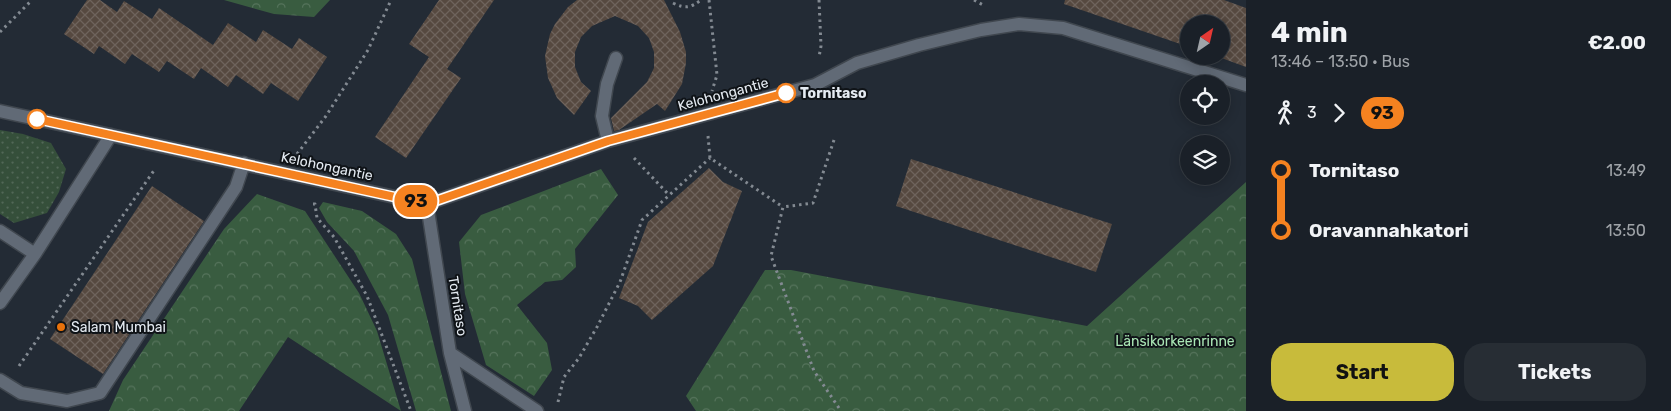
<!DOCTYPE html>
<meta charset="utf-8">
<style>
body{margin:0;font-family:Rubik,sans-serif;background:#272d34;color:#f1f3f6;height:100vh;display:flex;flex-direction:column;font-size:19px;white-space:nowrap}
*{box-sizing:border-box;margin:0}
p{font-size:16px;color:#9fa3a8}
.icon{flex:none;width:28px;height:28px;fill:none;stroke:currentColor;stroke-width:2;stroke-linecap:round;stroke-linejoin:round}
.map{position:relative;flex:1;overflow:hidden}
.details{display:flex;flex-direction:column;background:#1a2028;width:425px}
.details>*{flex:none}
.badge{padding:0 10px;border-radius:16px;font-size:18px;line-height:32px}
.needle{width:32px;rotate:34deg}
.controls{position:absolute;left:1180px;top:15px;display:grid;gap:10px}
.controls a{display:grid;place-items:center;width:50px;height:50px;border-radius:50%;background:#1a2028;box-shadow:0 2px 12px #0003,0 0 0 1px #383e45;font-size:25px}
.map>.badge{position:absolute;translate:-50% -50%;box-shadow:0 0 0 2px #fff}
.legs{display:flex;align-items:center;gap:8px;height:55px;padding:0 25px;font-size:16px}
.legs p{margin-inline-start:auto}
.overview{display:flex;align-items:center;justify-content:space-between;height:85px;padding:0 25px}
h1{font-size:28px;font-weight:700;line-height:38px}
.button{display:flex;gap:10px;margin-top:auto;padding:10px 25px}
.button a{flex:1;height:58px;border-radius:20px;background:#c8bb3b;color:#111;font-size:20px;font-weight:700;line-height:58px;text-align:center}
.button a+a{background:#272d34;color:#f1f3f6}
ul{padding:0 25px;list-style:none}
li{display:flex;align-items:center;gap:18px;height:60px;font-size:19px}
li i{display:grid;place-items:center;width:8px;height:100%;margin:0 6px;background:currentColor}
li i::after{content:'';width:12px;height:12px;margin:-6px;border:4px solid;border-radius:50%;background:#1a2028}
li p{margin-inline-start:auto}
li:first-child i{background:linear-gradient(#0000 50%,currentColor 0)}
li:last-child i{background:linear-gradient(currentColor 50%,#0000 0)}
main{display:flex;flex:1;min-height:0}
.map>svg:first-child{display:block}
.grass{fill:url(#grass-dots)}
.forest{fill:url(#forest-crowns)}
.building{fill:url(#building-cross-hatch)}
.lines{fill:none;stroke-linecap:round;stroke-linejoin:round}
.minor-casing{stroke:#40474f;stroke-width:15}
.path{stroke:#838a92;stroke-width:3;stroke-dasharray:2.5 4;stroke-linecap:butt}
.minor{stroke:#616a76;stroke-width:12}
.line-1-casing{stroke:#fff;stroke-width:11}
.line-1{stroke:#f58220;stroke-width:8}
.stop-1-dot{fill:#fff;stroke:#f58220;stroke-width:2.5}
.food-dot{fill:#e8710a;stroke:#0f1317;stroke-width:2}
.labels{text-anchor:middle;stroke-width:4;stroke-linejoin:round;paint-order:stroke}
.stop-label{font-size:14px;font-weight:bold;fill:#e5ebf2;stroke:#0f1317;text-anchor:start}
.street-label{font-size:14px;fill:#e5ebf2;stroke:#0f1317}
.poi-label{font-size:14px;fill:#e5ebf2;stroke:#0f1317;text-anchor:start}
.park-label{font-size:14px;fill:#a9e5b4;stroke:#0f1317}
</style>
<main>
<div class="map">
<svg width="1246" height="411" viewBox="0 0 1246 411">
<defs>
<pattern id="grass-dots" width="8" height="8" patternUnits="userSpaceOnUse" patternTransform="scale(1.25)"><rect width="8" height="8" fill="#354f3a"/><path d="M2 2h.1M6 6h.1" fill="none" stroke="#526857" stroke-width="1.8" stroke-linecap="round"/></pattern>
<pattern id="forest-crowns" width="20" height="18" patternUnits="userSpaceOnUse" patternTransform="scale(1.25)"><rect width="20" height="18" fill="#395c40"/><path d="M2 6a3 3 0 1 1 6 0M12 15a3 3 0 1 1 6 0" fill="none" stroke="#56745c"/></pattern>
<pattern id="building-cross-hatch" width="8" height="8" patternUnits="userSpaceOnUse" patternTransform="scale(1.25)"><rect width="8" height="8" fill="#564940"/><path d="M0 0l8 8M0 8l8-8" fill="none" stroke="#6e635c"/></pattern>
</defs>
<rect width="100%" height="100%" fill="#232b35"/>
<path class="grass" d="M 0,130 L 23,134 L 51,143 L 66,169 L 59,192 L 47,213 L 14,223 L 0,214 Z"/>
<path class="forest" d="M 224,0 L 330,0 L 314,17 L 274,14 Z
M 601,169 L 618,195 L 575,249 L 576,267 L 562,280 L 545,282 L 517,305 L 547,343 L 552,370 L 534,396 L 486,365 L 465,294 L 459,242 L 481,215 Z
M 1246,182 L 1246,411 L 696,411 L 686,396 L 765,270 L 791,270 L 1087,326 Z
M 257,194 L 305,211 L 359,293 L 377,331 L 401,411 L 288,337 L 239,411 L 109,411 L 123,380 L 224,229 Z
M 323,202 L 362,211 L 396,234 L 412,259 L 451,411 L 416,411 L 388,315 L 354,251 L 327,222 L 319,208 Z"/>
<path class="building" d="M 87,0 L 100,0 L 117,12 L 124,1 L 152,19 L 159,8 L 213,45 L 228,23 L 256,42 L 263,30 L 292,49 L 299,38 L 327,57 L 298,101 L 271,83 L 263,94 L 236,75 L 228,87 L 201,68 L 194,79 L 167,61 L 159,72 L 132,54 L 125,64 L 99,46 L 94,54 L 64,34 Z
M 439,0 L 494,0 L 447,69 L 461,78 L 406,158 L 375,137 L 429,57 L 409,44 Z
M 577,0 L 664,0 L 680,32 L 686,52 L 686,63 L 682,84 L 665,111 L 657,104 L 619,130 L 614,131 L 611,118 L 647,82 L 654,68 L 654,52 L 649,38 L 638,26 L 615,16 L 592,26 L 581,37 L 575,52 L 575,67 L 581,82 L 591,91 L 574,115 L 557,98 L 548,78 L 545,56 L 550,34 L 555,24 L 568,7 Z
M 1065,0 L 1224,0 L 1246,8 L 1246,67 L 1216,56 L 1221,56 L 1221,24 L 1189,24 L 1189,47 L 1064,4 Z
M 911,159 L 1112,224 L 1096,272 L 896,206 Z
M 709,168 L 723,182 L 742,191 L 713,266 L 652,320 L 638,306 L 619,298 L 648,222 Z
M 152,186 L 204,221 L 103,374 L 50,339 Z"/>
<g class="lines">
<defs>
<path id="minor" d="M 0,111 L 427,204 L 608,141 L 815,85 L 857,63 L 919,45 L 981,30 L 1019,24 L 1063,28 L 1246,85
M 608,141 L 602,116 L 607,84 L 616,58
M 427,204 L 450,353 L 465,411
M 0,231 L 35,254
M 0,303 L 35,254 L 111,135
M 450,353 L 537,411
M 0,380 L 21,393 L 67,401 L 100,393 L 236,187 L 244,163"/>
</defs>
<use href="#minor" class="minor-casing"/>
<path class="path" d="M 709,0 L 717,75 L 712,91
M 819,0 L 821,46 L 819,57
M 974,0 L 985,6
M 673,3 C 685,9 690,8 701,0
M 0,32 L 32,0
M 708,136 L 710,158 L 783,207
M 834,140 L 813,203 L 783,207 L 771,256 L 814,371 L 841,411
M 297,154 L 326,116 L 368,50 L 391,0
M 634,158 L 669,195
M 313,204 L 315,204 L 317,218 L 334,237 L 367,296 L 411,411
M 19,366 L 155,169
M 558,402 L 564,377 L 579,358 L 597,327 L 620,282 L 642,220 L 710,158"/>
<use href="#minor" class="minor"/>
</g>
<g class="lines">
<defs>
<path id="line-1" d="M 37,119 L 427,204 L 608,141 L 786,93"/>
</defs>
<use href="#line-1" class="line-1-casing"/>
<use href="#line-1" class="line-1"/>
</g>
<g class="stop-1-dot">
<circle cx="786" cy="93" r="9"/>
<circle cx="37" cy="119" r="9"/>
</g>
<circle class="food-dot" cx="61" cy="327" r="5"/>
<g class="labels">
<g class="stop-label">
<text x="800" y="98">Tornitaso</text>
</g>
<g class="street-label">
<text transform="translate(723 94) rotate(-15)" y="5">Kelohongantie</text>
<text transform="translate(327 166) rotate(12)" y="5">Kelohongantie</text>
<text transform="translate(458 306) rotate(81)" y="5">Tornitaso</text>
</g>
<g class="poi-label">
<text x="71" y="332">Salam Mumbai</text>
</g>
<g class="park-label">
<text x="1175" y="346">Länsikorkeenrinne</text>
</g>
</g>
</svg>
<div class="controls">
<a><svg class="needle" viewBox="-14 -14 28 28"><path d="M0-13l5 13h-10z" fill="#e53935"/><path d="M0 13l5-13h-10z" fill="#9fa3a8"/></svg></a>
<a><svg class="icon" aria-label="locate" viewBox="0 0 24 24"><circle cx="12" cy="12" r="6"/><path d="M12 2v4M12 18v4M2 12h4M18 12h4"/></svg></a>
<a><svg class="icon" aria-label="layers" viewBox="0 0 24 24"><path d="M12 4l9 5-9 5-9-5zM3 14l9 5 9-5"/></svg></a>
</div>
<b class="badge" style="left:416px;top:201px;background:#f58220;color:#111">93</b>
</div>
<section class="details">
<div class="overview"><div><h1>4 min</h1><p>13:46 – 13:50 · Bus</p></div><b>€2.00</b></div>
<div class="legs"><svg class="icon" aria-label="walk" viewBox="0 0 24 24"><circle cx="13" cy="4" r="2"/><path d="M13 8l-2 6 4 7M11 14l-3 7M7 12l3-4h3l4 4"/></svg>3<svg class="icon" aria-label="forward" viewBox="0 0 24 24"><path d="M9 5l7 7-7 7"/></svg><b class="badge" style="background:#f58220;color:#111">93</b></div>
<ul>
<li><i style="color:#f58220"></i><b>Tornitaso</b><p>13:49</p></li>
<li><i style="color:#f58220"></i><b>Oravannahkatori</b><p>13:50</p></li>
</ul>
<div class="button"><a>Start</a><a>Tickets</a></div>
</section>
</main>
